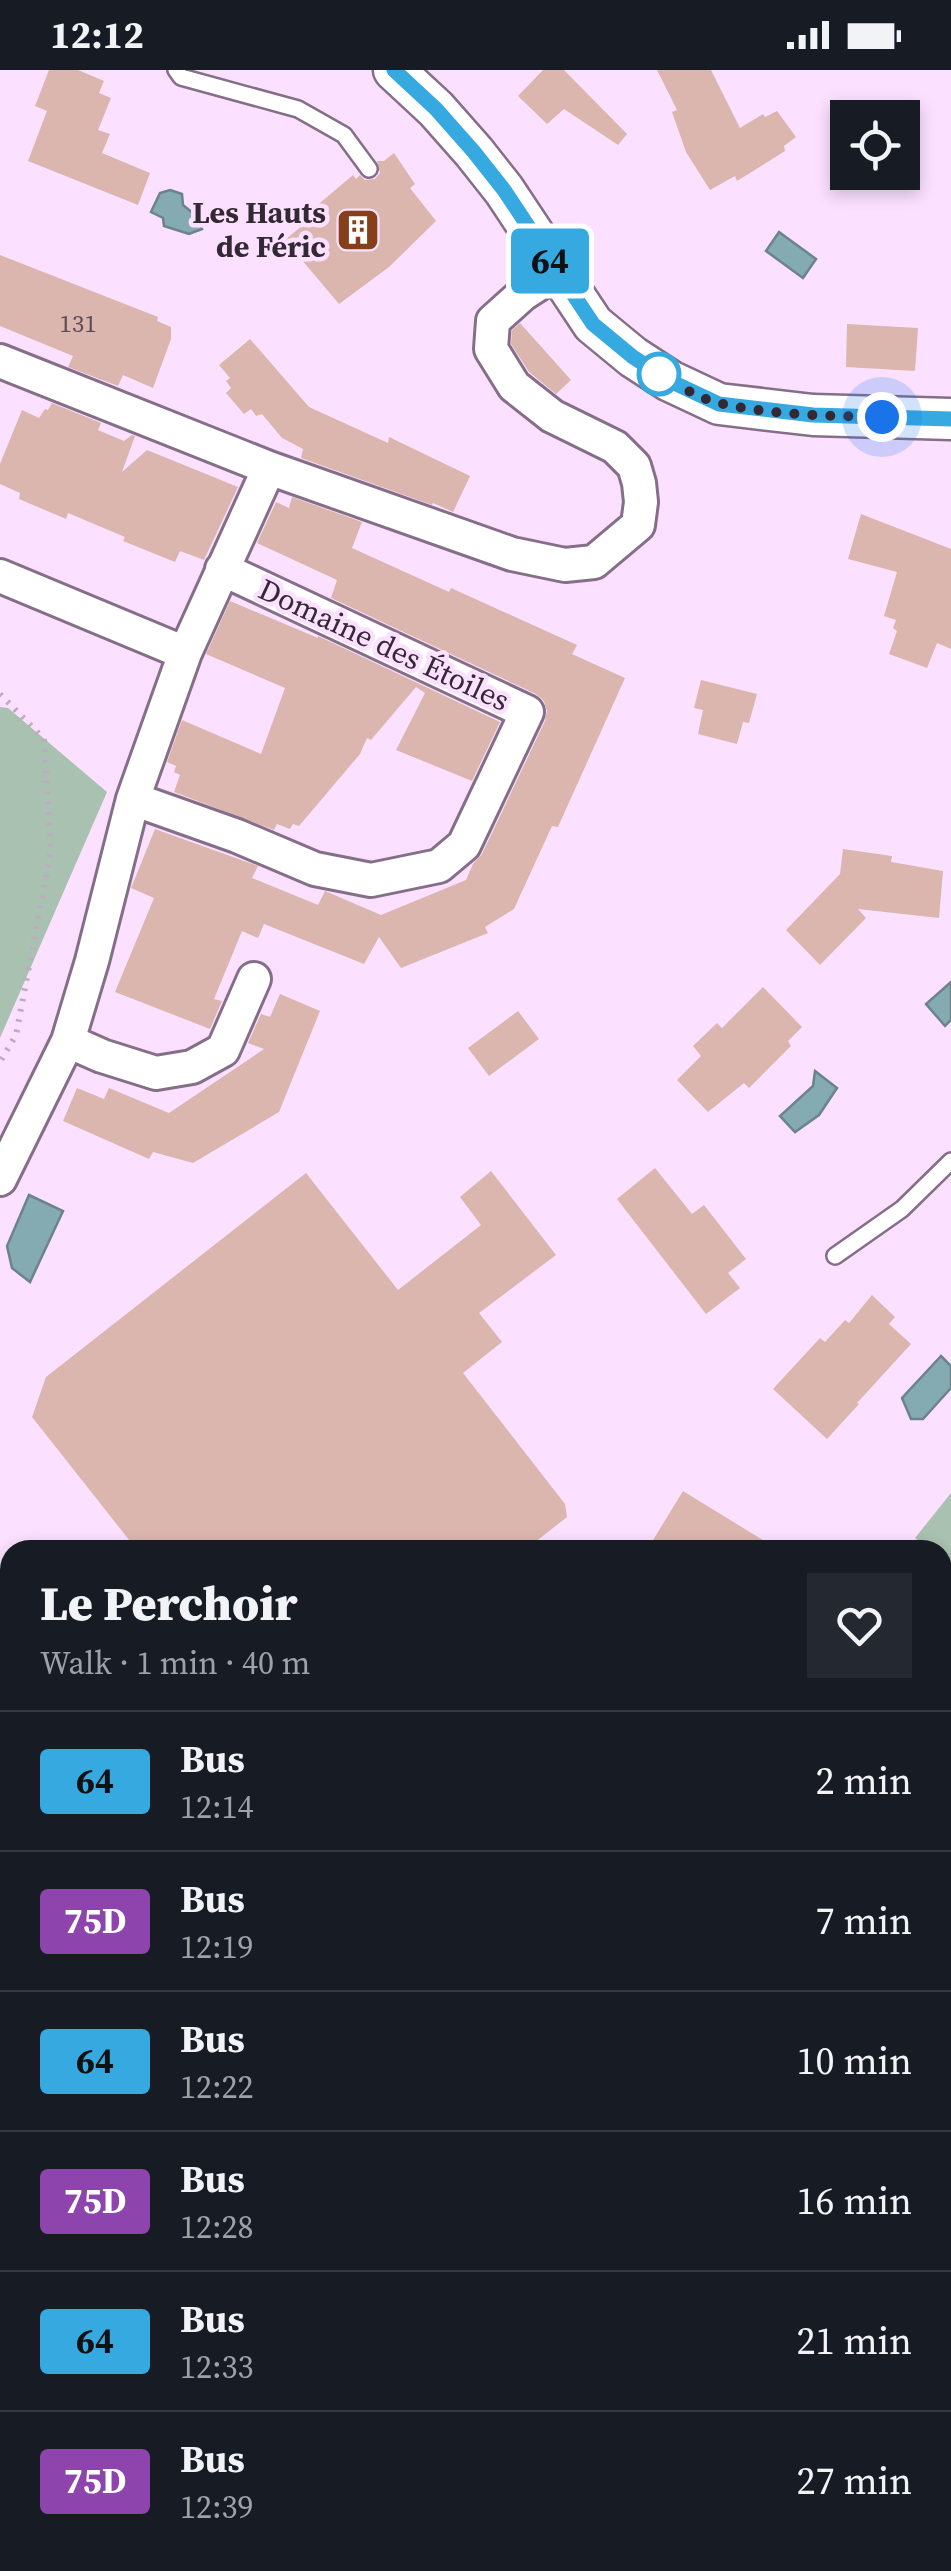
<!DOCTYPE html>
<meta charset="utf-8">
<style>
body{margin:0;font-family:"Source Serif 4",serif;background:#242831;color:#f1f3f6;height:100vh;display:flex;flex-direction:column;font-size:38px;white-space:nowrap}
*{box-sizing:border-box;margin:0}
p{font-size:32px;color:#9ea1a6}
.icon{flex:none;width:55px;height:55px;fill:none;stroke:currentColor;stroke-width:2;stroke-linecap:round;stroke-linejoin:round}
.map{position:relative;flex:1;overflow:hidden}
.sheet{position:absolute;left:0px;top:1470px;width:952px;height:1032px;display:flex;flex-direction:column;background:#171b24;border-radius:30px 30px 0 0;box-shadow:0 5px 15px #0003}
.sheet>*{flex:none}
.badge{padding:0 20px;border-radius:8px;font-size:35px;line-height:65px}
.fabs{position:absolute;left:830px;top:30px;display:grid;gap:20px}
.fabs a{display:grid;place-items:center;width:90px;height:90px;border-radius:0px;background:#171b24;box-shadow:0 5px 15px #0003;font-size:50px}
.you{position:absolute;width:50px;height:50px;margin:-25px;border:8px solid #fff;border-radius:50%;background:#1a73e8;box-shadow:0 0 0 15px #1a73e833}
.map>.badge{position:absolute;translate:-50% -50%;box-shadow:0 0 0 5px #fff}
.round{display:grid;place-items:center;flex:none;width:105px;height:105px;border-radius:0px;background:#242831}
.head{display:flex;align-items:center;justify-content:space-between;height:170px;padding:0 40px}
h1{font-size:48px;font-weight:800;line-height:75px}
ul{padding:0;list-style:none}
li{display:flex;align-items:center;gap:30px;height:140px;padding:0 40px;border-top:2px solid #363941}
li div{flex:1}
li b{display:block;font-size:38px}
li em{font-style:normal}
li .badge{min-width:110px;font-weight:700;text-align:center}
.status{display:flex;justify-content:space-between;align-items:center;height:70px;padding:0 50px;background:#171b24;direction:ltr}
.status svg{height:28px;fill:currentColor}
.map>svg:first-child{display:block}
.green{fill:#a9c1b0}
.water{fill:#84aab2;stroke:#6c838c;stroke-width:2.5}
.building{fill:#dab6ae}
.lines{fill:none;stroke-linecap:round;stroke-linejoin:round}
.service-casing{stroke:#856e88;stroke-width:20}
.minor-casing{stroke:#856e88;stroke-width:38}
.tertiary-casing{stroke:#856e88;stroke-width:45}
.path{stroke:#bfaac2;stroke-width:6;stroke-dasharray:2.5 8;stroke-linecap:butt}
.service{stroke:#fff;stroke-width:15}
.minor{stroke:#fff;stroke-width:32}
.tertiary{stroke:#fff;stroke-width:40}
.line-casing{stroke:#fff;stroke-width:22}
.line{stroke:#36a9e1;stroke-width:15}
.walk{stroke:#332934;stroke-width:10;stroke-dasharray:0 18}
.stop-dot{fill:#fff;stroke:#36a9e1;stroke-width:5}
.labels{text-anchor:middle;stroke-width:9;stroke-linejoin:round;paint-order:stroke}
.number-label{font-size:25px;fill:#5d4c52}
.poi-label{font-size:30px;font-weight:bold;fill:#332934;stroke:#fbe1ff;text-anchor:end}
.street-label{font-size:30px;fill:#332934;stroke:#fbe1ff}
</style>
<div class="status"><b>12:12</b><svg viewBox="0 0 49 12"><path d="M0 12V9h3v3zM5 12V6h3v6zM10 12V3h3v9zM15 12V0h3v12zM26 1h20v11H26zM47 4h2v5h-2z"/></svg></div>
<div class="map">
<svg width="951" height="2501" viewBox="0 0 951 2501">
<rect width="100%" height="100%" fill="#fbe1ff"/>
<path class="green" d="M 0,637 L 8,638 L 107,722 L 0,968 Z
M 951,1423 L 951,1496 L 943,1490 L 942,1480 L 930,1480 L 915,1468 Z
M 943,2421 L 951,2424 L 951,2501 L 947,2501 L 942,2493 Z"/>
<path class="water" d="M 170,120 L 182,124 L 183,135 L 193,143 L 202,159 L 189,164 L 164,156 L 163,148 L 151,142 L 160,123 Z
M 779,162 L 816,189 L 803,208 L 766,181 Z
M 951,912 L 951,950 L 945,956 L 926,934 Z
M 815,1001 L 837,1018 L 819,1045 L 795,1062 L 780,1046 L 813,1016 Z
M 29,1125 L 63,1141 L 30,1212 L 12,1198 L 7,1176 Z
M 941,1286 L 951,1296 L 951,1318 L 923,1349 L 911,1349 L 902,1328 Z"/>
<path class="building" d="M 49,0 L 78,0 L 104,11 L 99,23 L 111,28 L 98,60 L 110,64 L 102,83 L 150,103 L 138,135 L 28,91 L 47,41 L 35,36 Z
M 543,0 L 564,0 L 627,64 L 618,75 L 564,39 L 547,54 L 518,26 Z
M 657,0 L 711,0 L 740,58 L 763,44 L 765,47 L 777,41 L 796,67 L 784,76 L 785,81 L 737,111 L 735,106 L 710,120 L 686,82 L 672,42 L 677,40 Z
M 394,83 L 415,114 L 410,118 L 436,151 L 389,197 L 339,234 L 285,170 L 304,154 L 301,149 L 353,105 L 356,109 L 360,105 L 365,110 L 375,109 L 380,103 L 377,91 L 384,91 Z
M 0,185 L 158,247 L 157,251 L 171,257 L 171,269 L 153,318 L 123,305 L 118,316 L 68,297 L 73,286 L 0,256 Z
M 520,253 L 571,310 L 556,324 L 529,302 L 511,274 L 512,260 Z
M 847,254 L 918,258 L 915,301 L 846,297 Z
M 250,269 L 309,337 L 388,373 L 389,367 L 470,406 L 453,442 L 433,433 L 432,435 L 301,388 L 303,379 L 282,368 L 262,344 L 256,346 L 251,339 L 244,344 L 226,323 L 231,318 L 226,311 L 230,308 L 219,295 Z
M 52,333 L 101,353 L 98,360 L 124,371 L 132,365 L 135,366 L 122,402 L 147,380 L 238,417 L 204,490 L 180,481 L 175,492 L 123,471 L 125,467 L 68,443 L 66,449 L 19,429 L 20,423 L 0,414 L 0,394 L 22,340 L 39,348 L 45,339 L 48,340 Z
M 292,427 L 362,452 L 352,478 L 449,522 L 451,518 L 577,575 L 572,584 L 625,608 L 558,757 L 552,756 L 514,839 L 485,857 L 488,863 L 401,898 L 379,867 L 364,894 L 264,854 L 258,868 L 242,861 L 214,929 L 222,931 L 210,959 L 115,922 L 154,828 L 131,818 L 155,759 L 258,796 L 252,808 L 318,835 L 325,821 L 381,845 L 466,810 L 473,794 L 482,784 L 545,651 L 547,641 L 544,631 L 536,624 L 331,528 L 337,510 L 257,473 L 276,432 L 289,438 Z
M 861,444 L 951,479 L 951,579 L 937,573 L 927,598 L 889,584 L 897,561 L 893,558 L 896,550 L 884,546 L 897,502 L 848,489 Z
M 230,531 L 318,568 L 318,566 L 500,652 L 472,711 L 396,680 L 425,623 L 416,617 L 371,670 L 367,668 L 360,684 L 299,756 L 293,754 L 290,759 L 277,754 L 274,760 L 174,722 L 180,705 L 174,702 L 176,696 L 167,692 L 182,650 L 261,684 L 285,618 L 206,584 Z
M 701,610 L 757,624 L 749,653 L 743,652 L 737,674 L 698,664 L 703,640 L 694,638 Z
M 843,779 L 892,786 L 891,792 L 943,801 L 939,848 L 858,839 L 866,848 L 820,895 L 786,860 L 840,804 Z
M 763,917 L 802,957 L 788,971 L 791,976 L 749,1018 L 744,1013 L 708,1042 L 677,1010 L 701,986 L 693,976 L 717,953 L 722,958 Z
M 280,924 L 320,941 L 279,1042 L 193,1093 L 153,1082 L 149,1089 L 63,1051 L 77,1018 L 104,1029 L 109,1018 L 169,1043 L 264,979 L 248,973 L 261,944 L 270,947 Z
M 518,941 L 539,969 L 489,1006 L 468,978 Z
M 655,1098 L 692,1144 L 704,1135 L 746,1189 L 728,1203 L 740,1218 L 706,1244 L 617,1129 Z
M 491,1101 L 556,1185 L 479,1243 L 502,1272 L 463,1303 L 565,1434 L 567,1447 L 525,1480 L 137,1480 L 32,1347 L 46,1307 L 306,1103 L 398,1220 L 481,1155 L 460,1127 Z
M 872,1225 L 895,1247 L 889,1254 L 911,1274 L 857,1333 L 859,1334 L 827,1369 L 773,1319 L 820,1268 L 825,1272 L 845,1250 L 849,1253 Z
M 683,1421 L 779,1480 L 647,1480 Z"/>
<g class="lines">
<defs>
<path id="service" d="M 176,0 L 181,7 L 298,39 L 344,65 L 369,99
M 835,1186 L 902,1139 L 951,1091"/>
<path id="minor" d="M 0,291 L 269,398 L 512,484 L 565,495 L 594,492 L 638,455 L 641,432 L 639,413 L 634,396 L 615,377 L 552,346 L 514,316 L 491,279 L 493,251 L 523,224 L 557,202
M 0,506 L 185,583
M 133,729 L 237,766 L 315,799 L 371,810 L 439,796 L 464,775 L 527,642 L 222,499
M 68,971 L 102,986 L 156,1003 L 192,997 L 223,980 L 254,909
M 0,1109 L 68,971 L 92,891 L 133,729 L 185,583 L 269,398
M 942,1928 L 951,1930
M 387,2492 L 391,2501
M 471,2492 L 475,2501"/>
<path id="tertiary" d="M 394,0 L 436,39 L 474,82 L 504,120 L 593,254 L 633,287 L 670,311 L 719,334 L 813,345 L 951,349"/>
</defs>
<use href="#service" class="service-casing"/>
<use href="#minor" class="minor-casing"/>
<use href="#tertiary" class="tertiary-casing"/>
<path class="path" d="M 0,624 L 44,669 L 51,780 L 16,965 L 0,992
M 0,1711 L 10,1715
M 0,2172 L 10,2178"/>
<use href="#service" class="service"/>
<use href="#minor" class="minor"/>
<use href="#tertiary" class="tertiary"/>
</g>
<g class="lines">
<defs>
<path id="line" d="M 394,0 L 436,39 L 474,82 L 504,120 L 593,254 L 633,287 L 670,311 L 719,334 L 813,345 L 951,349"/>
</defs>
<use href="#line" class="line-casing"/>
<use href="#line" class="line"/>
<path class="walk" d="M 659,304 L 651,299 C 670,311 700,330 723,334 C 774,345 829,346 882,347"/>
</g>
<defs>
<symbol id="building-square" viewBox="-11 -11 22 22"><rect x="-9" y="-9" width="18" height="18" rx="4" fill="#853f1a" stroke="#fbe1ff"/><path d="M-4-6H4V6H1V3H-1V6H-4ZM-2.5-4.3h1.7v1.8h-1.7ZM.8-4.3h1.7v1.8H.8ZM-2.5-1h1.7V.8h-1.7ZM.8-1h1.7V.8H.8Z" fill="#fff"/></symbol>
</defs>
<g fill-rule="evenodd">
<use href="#building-square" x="333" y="135" width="50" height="50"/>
</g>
<circle class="stop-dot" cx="659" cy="304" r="20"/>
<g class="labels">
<g class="number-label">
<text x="78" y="262">131</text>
</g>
<g class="poi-label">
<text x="326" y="153">Les Hauts<tspan x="326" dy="34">de Féric</tspan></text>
</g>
<g class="street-label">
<text transform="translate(384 575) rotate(25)" y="10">Domaine des Étoiles</text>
</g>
</g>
</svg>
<div class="fabs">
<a><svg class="icon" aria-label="locate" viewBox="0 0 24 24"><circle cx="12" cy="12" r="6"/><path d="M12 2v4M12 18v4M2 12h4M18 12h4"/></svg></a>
</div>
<div class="you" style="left:882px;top:347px"></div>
<b class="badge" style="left:550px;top:191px;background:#36a9e1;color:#111">64</b>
<section class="sheet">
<div class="head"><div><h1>Le Perchoir</h1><p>Walk · 1 min · 40 m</p></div><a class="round"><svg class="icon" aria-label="heart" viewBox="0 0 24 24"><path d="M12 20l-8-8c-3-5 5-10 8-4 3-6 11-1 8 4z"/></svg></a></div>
<ul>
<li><span class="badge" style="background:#36a9e1;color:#111">64</span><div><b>Bus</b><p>12:14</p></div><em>2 min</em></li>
<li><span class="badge" style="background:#8e44ad;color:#fff">75D</span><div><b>Bus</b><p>12:19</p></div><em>7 min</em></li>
<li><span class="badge" style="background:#36a9e1;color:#111">64</span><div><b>Bus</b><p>12:22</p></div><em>10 min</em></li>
<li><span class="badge" style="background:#8e44ad;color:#fff">75D</span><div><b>Bus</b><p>12:28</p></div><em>16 min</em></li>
<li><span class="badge" style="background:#36a9e1;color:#111">64</span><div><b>Bus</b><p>12:33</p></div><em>21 min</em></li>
<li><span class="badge" style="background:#8e44ad;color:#fff">75D</span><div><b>Bus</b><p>12:39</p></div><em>27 min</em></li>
</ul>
</section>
</div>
